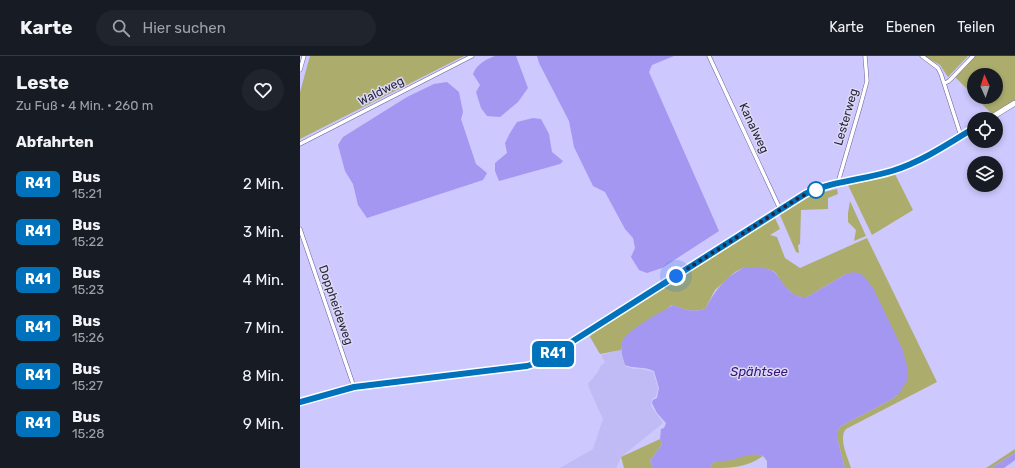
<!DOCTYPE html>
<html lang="de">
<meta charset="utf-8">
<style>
body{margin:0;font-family:Rubik,sans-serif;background:#20242c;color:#f1f3f6;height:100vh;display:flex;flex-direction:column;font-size:15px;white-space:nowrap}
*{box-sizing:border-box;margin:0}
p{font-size:13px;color:#9ea1a6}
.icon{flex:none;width:22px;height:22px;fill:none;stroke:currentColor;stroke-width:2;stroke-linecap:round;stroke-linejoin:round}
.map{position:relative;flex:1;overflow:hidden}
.side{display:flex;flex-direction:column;background:#171b24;width:300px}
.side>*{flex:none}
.badge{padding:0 8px;border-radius:6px;font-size:14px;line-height:26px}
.needle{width:26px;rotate:357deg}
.tools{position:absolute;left:667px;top:12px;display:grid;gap:8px}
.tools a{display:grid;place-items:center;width:36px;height:36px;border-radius:50%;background:#171b24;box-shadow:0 2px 6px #0003;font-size:20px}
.you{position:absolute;width:20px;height:20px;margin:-10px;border:3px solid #fff;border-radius:50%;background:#1a73e8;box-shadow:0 0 0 6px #1a73e833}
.map>.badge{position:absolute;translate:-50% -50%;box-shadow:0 0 0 2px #fff}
h2{padding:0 16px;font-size:15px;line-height:36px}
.round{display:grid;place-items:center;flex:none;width:42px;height:42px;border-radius:21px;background:#20242c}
.summary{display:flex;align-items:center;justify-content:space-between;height:68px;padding:0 16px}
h1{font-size:19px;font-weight:700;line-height:30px}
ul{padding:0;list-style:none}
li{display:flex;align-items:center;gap:12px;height:48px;padding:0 16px}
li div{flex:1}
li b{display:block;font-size:15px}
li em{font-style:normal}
li .badge{min-width:44px;font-weight:700;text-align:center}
header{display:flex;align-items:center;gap:24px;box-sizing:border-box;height:56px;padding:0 20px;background:#171b24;border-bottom:1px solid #363941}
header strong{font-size:19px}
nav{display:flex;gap:22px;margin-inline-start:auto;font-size:14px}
.search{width:280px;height:36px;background:#20242c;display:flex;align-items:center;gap:10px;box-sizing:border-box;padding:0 14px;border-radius:22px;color:#9ea1a6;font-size:15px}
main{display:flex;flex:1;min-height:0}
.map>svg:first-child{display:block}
.built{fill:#c0baf5}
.green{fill:#acad6d}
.water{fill:#a397f2}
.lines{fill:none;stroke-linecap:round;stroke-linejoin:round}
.street-casing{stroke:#68609b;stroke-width:4.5}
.secondary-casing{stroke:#68609b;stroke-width:6}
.street{stroke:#fff;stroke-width:3.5}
.secondary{stroke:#fff;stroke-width:5}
.line-casing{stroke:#fff;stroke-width:9}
.line{stroke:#0072bc;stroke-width:6}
.walk{stroke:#28253e;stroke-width:4;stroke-dasharray:0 7.2}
.stop-dot{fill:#fff;stroke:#0072bc;stroke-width:2}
.labels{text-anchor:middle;stroke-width:3;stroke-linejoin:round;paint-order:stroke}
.street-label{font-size:12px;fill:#28253e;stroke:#dbd9f4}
.water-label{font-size:13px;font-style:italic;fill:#36127d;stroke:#dbd9f4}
</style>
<header>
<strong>Karte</strong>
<div class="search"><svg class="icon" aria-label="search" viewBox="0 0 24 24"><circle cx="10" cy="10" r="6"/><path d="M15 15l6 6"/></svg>Hier suchen</div>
<nav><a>Karte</a><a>Ebenen</a><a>Teilen</a></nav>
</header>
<main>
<section class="side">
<div class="summary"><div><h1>Leste</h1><p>Zu Fuß · 4 Min. · 260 m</p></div><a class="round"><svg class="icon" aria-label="heart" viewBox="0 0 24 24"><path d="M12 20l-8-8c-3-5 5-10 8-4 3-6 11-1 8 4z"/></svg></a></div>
<h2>Abfahrten</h2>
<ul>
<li><span class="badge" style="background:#0072bc;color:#fff">R41</span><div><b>Bus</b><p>15:21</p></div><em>2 Min.</em></li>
<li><span class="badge" style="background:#0072bc;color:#fff">R41</span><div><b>Bus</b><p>15:22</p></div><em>3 Min.</em></li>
<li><span class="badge" style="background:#0072bc;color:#fff">R41</span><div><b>Bus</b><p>15:23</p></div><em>4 Min.</em></li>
<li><span class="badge" style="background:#0072bc;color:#fff">R41</span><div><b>Bus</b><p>15:26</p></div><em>7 Min.</em></li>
<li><span class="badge" style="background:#0072bc;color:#fff">R41</span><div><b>Bus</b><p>15:27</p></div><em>8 Min.</em></li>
<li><span class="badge" style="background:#0072bc;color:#fff">R41</span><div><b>Bus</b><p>15:28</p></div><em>9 Min.</em></li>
</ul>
</section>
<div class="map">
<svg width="715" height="412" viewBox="0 0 715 412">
<rect width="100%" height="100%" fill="#cdc8fd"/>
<path class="built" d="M 321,294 L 325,310 L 333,313 L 341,313 L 353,316 L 358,332 L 356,340 L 352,343 L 351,350 L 363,367 L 321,401 L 316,412 L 260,412 L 293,393 L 303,363 L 289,332 L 288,328 L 298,316 L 301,309 L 305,307 L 301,299 Z"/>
<path class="green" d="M 10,0 L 164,0 L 0,83 L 0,36 Z
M 624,0 L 668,0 L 648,21 L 640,9 Z
M 674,0 L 715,0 L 715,44 L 692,58 L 675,41 L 696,41 L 696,19 L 674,19 L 674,40 L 655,21 Z
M 595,118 L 613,154 L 572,179 L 548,129 Z
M 537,133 L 538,138 L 528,142 L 528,153 L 501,154 L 500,188 L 498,189 L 499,197 L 496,196 L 480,159 L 512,139 Z
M 550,145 L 566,180 L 554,185 L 556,174 L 548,166 L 548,157 Z
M 475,162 L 480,173 L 470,179 L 477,181 L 485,202 L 500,212 L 567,182 L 637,326 L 546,373 C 538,382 548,402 551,412 L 545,412 L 537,382 L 537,375 L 541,370 L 587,346 L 598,339 L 546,218 L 507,241 L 501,241 L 494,239 L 485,231 L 475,216 L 468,213 L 443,212 L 435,216 L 415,234 L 405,253 C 392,257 384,253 372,249 L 323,284 L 321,294 L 300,298 L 290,281 L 293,275 Z
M 360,383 L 362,388 L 350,405 L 353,412 L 324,412 L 321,401 Z
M 715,393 L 715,397 L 691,412 L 686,412 Z
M 447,398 L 456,398 L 463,400 C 446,412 431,412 410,412 L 412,407 L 421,404 L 431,404 Z"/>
<path class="water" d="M 195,0 L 216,0 L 228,32 L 218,46 L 200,61 L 187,60 L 181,52 L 176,36 L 180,29 L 173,18 C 177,8 185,4 195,0 Z
M 237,0 L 374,0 L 352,9 L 349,16 L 419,175 L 362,212 L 347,217 L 339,214 L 331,201 L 335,192 L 333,182 L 325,173 L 305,136 L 293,130 L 274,91 L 269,65 L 239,7 Z
M 147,26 L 159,36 L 163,56 L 161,63 L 176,108 L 187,117 L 183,124 L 67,162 L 58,149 L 53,128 L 45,115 L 38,89 L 43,81 L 107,41 L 134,28 Z
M 233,62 L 241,63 L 249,78 L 252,96 L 263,105 L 260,108 L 199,125 L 195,115 L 195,107 L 207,97 L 205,87 L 210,77 L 217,66 Z
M 443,212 C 452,212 466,210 474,216 C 476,217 478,221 480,223 C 487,234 494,242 507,241 L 546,218 L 554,216 L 563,219 L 573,232 L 602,292 L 607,310 L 608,323 L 598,339 L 587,346 L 541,370 L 537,375 L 537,382 L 545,412 L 467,412 L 467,405 L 463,400 C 449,396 444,401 431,404 C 425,405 418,405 412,407 L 410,412 L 353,412 L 350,405 L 362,388 L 360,383 L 361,373 L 364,372 L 366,367 L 357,357 L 352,347 L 353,344 L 357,342 L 359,332 L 354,315 C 344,310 335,313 325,309 C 323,301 319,292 323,284 C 329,273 361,256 373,249 C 384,253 392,257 405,253 C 415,235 424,222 443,212 Z
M 235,287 L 242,287 L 242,291 L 237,296 L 233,295 L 232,292 Z
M 715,397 L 715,404 L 704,412 L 691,412 Z"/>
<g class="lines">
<defs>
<path id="street" d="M 409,0 L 480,153
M 622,0 L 638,12 L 641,18 L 661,80
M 0,14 L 4,0
M 645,27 L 649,25 L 673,0
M 0,88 L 172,0
M 540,127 L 539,123 L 560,51 L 567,25 L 565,0
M 0,173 L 54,331"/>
<path id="secondary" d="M 689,63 L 715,47
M 0,346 L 54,331 L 227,310 L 240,306 L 505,138 C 532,125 563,124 592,115 C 621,106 648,88 674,72"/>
</defs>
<use href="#street" class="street-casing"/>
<use href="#secondary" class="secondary-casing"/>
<use href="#street" class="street"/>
<use href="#secondary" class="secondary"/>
</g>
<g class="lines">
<defs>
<path id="line" d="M 0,346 L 54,331 L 227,310 L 240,306 L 505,138 C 532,125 563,124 592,115 C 621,106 648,88 674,72"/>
</defs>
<use href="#line" class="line-casing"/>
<use href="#line" class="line"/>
<path class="walk" d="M 376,220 L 500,141 L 516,134"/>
</g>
<circle class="stop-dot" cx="516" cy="134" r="8"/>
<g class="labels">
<g class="street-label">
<text transform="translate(81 35) rotate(-27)" y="4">Waldweg</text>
<text transform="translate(546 61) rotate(-74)" y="4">Lesterweg</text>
<text transform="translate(454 72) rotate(65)" y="4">Kanalweg</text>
<text transform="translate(36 249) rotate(71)" y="4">Doppheideweg</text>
</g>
<g class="water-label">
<text x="459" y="320">Spähtsee</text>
</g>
</g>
</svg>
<div class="tools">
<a><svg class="needle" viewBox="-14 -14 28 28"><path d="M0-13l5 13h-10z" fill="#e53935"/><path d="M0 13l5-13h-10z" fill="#9ea1a6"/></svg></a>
<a><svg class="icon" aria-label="locate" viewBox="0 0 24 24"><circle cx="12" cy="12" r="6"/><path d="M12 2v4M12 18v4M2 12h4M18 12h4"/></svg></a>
<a><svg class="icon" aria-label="layers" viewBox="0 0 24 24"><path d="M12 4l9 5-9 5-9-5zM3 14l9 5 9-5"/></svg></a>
</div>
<div class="you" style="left:376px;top:220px"></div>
<b class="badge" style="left:253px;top:298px;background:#0072bc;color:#fff">R41</b>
</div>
</main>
